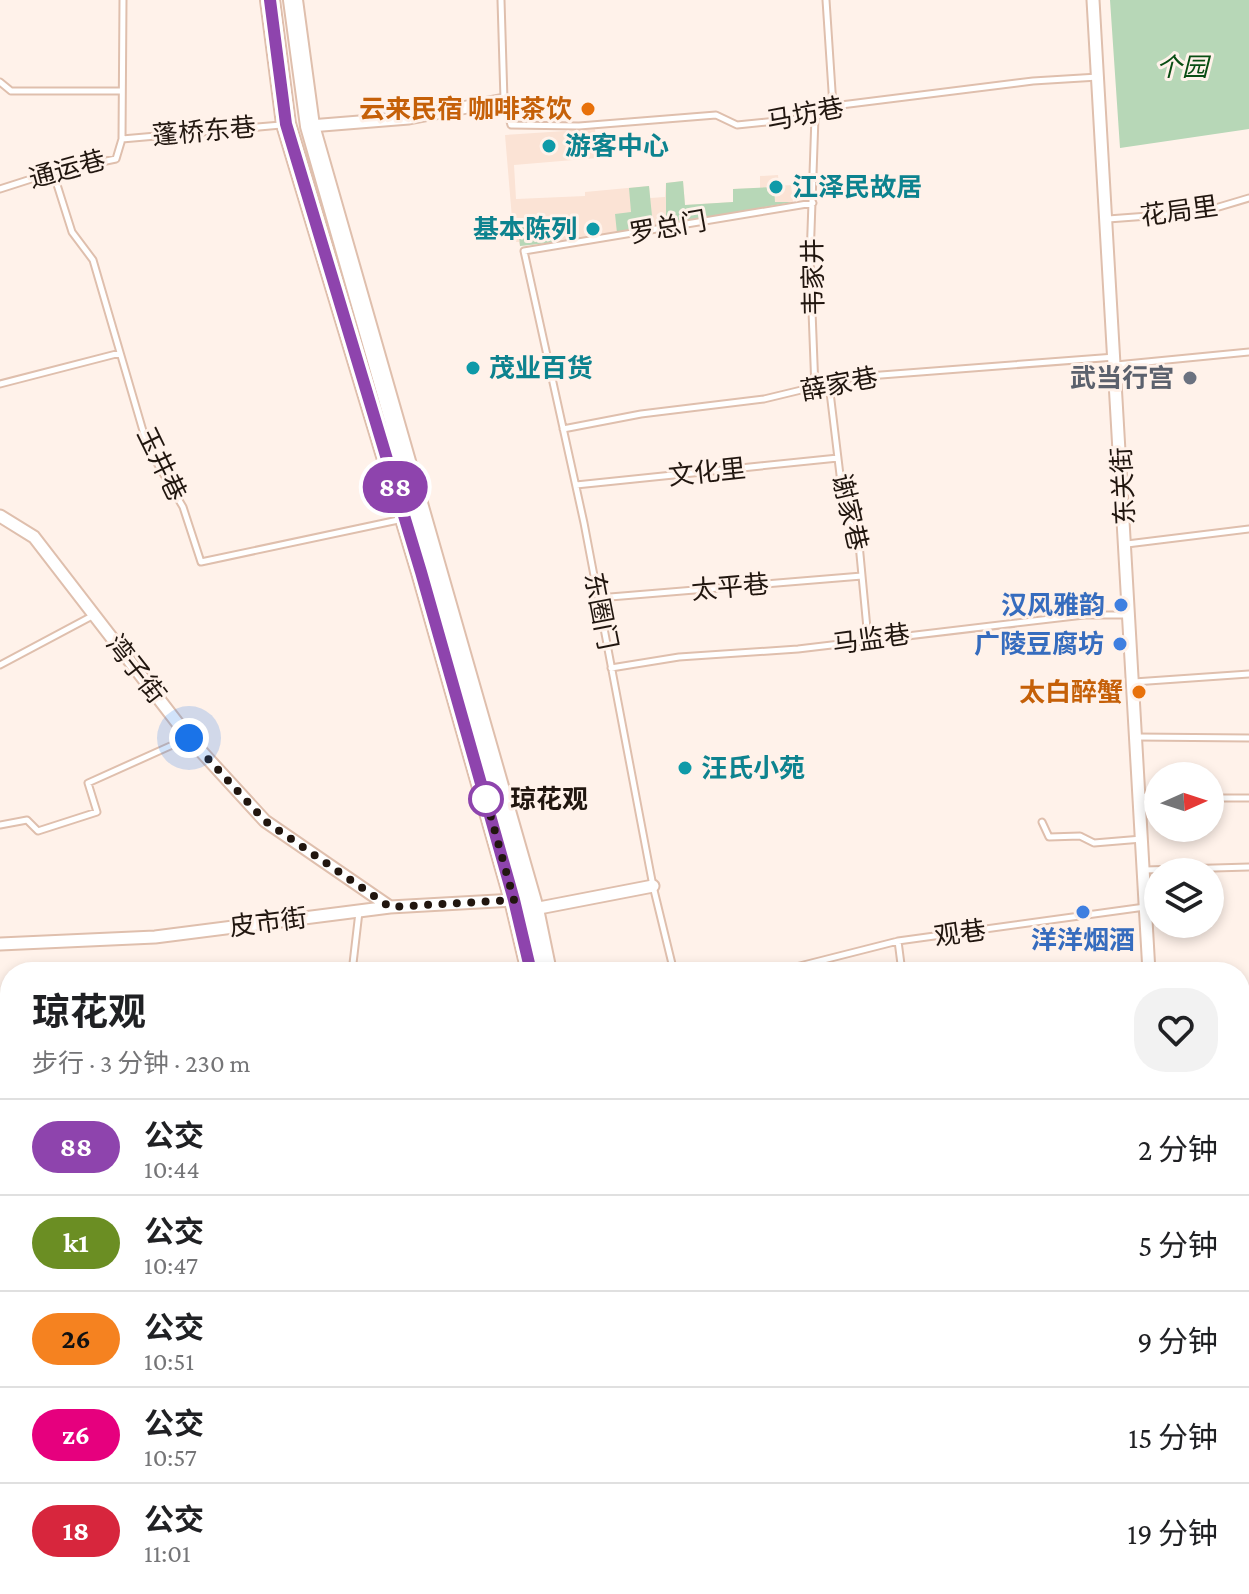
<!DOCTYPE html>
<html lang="zh">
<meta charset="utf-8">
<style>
body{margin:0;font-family:"Crimson Pro","Noto Sans SC",serif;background:#f2f2f2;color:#202124;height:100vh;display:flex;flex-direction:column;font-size:30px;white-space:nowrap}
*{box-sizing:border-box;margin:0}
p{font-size:26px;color:#757577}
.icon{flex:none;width:44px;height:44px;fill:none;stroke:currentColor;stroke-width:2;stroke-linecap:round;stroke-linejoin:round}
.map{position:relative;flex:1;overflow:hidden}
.drawer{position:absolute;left:0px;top:962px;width:1250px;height:632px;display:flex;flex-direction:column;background:#fff;border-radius:32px 32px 0 0;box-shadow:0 4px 12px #0003}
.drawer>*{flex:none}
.badge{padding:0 16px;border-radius:26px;font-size:28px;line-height:52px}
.needle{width:52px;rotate:87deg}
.controls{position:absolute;left:1144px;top:762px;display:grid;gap:16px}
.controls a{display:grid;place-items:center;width:80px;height:80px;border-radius:50%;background:#fff;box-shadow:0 4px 12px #0003;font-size:40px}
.you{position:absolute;width:40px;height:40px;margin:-20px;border:6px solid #fff;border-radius:50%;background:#1a73e8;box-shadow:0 0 0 12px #1a73e833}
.map>.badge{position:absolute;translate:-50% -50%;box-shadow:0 0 0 4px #fff}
.round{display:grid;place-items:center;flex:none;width:84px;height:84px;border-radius:32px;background:#f2f2f2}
.head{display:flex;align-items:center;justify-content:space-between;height:136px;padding:0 32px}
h1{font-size:38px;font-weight:700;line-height:60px}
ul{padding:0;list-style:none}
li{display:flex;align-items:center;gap:24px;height:96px;padding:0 32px;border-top:2px solid #e0e0e0}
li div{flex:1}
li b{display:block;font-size:30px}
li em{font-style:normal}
li .badge{min-width:88px;font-weight:700;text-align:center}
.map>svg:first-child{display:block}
.built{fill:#fbe3d5}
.green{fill:#b7d7b7}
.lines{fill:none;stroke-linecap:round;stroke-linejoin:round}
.lane-casing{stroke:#dfbfad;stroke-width:9}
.street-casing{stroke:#dfbfad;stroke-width:15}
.primary-casing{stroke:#dfbfad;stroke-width:22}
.lane{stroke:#fff;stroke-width:5}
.street{stroke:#fff;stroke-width:11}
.primary{stroke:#fff;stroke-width:18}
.line-casing{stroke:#fff;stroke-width:18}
.line{stroke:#8e44ad;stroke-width:12}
.walk{stroke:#21160f;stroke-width:8;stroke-dasharray:0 14.4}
.food-dot{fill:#e8710a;stroke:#fff2ea;stroke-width:3}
.culture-dot{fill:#0f9aa8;stroke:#fff2ea;stroke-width:3}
.worship-dot{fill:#6b7280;stroke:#fff2ea;stroke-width:3}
.shop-dot{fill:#3f7fe0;stroke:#fff2ea;stroke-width:3}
.stop-dot{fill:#fff;stroke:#8e44ad;stroke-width:4}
.labels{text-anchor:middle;stroke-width:6;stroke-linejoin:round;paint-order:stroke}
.park-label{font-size:26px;font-style:italic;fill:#094d13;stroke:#fff2ea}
.food-label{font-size:26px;font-weight:bold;fill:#c56008;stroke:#fff2ea;text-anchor:end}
.street-label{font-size:26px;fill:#21160f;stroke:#fff2ea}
.culture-label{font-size:26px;font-weight:bold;fill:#0d838f;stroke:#fff2ea;text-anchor:start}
.worship-label{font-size:26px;font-weight:bold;fill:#5b616d;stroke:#fff2ea;text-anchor:end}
.shop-label{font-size:26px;font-weight:bold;fill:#366cbe;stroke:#fff2ea;text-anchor:end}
.stop-label{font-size:26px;font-weight:bold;fill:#21160f;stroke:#fff2ea;text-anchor:start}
</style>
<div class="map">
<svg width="1249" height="1594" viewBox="0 0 1249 1594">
<rect width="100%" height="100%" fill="#fff2ea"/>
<path class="built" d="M 595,129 L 597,158 L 514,165 L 516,199 L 585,196 L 585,192 L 649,186 L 650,198 L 665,197 L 666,183 L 683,181 L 685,205 L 733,202 L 733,189 L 760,188 L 760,176 L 778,175 L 779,186 L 791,185 L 793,202 L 653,226 L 618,235 L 520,246 L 519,242 L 514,242 L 505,135 Z"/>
<path class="green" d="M 1110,0 L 1249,0 L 1249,129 L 1120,148 Z
M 683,181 L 685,205 L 733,202 L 733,189 L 774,187 L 775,202 L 793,202 L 666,225 L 666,183 Z
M 649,186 L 653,226 L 617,233 L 615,214 L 631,212 L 629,188 Z
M 555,219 L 557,242 L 520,246 L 518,225 Z"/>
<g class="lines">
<defs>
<path id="lane" d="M 501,0 L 504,100 L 511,125 L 579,126 L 716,115 L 737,125 L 815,117 L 833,106 L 1033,81 L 1098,77
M 826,0 L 833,106
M 0,82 L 11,91 L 122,91
M 815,117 L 810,259 L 815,389
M 122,139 L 281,125
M 53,172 L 72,232 L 93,260 L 148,448 L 183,507 L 201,562 L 403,519
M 0,189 L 53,172 L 116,159 L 122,139 L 123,0
M 1108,219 L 1202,212 L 1249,198
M 1116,365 L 1249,352
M 0,384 L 120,353
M 829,384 L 844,508 L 859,544 L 868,639
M 563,429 L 641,414 L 764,399 L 855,377 L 1115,357
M 576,485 L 838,458
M 1127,544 L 1249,529
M 598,598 L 862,576
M 0,665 L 94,615
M 611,668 L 679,657 L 798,649 L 1084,615 L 1127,615
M 1134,682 L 1249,674
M 1137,737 L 1249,738
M 1140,796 L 1158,797
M 1210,798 L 1249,798
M 1042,822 L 1049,837 L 1080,836 L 1094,843 L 1142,839
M 0,825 L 27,820 L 38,831 L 97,812 L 88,783 L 188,738
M 1145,870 L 1249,867
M 898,941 L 902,972
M 352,972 L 359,912
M 674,972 L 653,886 L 584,523 L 524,251 L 813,203
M 776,972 L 898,941 L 1145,907
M 1240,1129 L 1249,1128
M 1240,1309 L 1249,1308
M 0,1333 L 10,1331
M 0,1418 L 10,1415
M 130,1584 L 131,1594"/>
<path id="street" d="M 1093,0 L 1149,972
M 310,126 L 409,118 L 504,100
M 0,516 L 34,537 L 189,738 L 265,821 L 390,907
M 0,944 L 155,937 L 390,907 L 514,900 L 534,909 L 653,886
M 1193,1594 L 1193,1584"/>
<path id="primary" d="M 270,0 L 286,124 L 421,572 L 514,900 L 531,972
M 293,0 L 310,126 L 534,909 L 547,972
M 647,1584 L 649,1594
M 669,1584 L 671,1594"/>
</defs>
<use href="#lane" class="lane-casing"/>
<use href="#street" class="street-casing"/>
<use href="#primary" class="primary-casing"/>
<use href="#lane" class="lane"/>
<use href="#street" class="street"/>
<use href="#primary" class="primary"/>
</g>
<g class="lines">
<defs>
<path id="line" d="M 270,0 L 286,124 L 421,572 L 514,900 L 531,972"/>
</defs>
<use href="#line" class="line-casing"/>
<use href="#line" class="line"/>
<path class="walk" d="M 189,738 L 265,821 L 390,907 L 514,900 L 486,799"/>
</g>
<g class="food-dot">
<circle cx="588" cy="109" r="8"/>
<circle cx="1139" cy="692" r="8"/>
</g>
<g class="culture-dot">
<circle cx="549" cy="146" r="8"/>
<circle cx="776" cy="187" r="8"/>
<circle cx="593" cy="229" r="8"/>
<circle cx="473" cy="368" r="8"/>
<circle cx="685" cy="768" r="8"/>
</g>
<circle class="worship-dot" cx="1190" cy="378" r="8"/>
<g class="shop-dot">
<circle cx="1121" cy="605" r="8"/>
<circle cx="1120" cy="644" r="8"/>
<circle cx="1083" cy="912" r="8"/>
</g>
<circle class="stop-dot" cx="486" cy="799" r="16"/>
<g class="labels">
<g class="park-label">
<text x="1182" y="76">个园</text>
</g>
<g class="food-label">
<text x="572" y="118">云来民宿 咖啡茶饮</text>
<text x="1123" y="701">太白醉蟹</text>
</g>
<g class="street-label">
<text transform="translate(805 114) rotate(-11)" y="9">马坊巷</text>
<text transform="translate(204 131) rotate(-5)" y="9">蓬桥东巷</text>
<text transform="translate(67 169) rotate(-15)" y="9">通运巷</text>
<text transform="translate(1179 211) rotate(-8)" y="9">花局里</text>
<text transform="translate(668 227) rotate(-10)" y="9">罗总门</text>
<text transform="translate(813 277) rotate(-91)" y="9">韦家井</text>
<text transform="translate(839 384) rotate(-11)" y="9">薛家巷</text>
<text transform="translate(162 464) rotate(64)" y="9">玉井巷</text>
<text transform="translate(707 472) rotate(-6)" y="9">文化里</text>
<text transform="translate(1123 486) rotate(-93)" y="9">东关街</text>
<text transform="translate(850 512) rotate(77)" y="9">谢家巷</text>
<text transform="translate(730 587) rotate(-5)" y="9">太平巷</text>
<text transform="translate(601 611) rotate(79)" y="9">东圈门</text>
<text transform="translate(871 639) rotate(-8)" y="9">马监巷</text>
<text transform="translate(136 669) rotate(52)" y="9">湾子街</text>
<text transform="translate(268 922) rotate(-7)" y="9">皮市街</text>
<text transform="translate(960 933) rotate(-8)" y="9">观巷</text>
</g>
<g class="culture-label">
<text x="565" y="155">游客中心</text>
<text x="792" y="196">江泽民故居</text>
<text x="577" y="238" text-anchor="end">基本陈列</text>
<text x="489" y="377">茂业百货</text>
<text x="701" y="777">汪氏小苑</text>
</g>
<g class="worship-label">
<text x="1174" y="387">武当行宫</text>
</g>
<g class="shop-label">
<text x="1105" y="614">汉风雅韵</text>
<text x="1104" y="653">广陵豆腐坊</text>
<text x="1083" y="949" text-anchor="middle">洋洋烟酒</text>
</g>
<g class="stop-label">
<text x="510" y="808">琼花观</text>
</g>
</g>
</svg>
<div class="controls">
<a><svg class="needle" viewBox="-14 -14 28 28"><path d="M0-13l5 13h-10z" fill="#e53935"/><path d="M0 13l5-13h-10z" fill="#757577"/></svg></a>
<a><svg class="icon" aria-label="layers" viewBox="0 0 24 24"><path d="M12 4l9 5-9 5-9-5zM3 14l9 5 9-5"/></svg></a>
</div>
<div class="you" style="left:189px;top:738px"></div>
<b class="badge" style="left:395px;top:487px;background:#8e44ad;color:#fff">88</b>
<section class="drawer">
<div class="head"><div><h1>琼花观</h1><p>步行 · 3 分钟 · 230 m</p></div><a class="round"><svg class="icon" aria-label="heart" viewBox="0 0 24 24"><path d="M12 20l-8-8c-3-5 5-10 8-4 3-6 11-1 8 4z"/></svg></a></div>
<ul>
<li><span class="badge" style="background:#8e44ad;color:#fff">88</span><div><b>公交</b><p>10:44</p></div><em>2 分钟</em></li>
<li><span class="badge" style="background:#6b8e23;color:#fff">k1</span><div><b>公交</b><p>10:47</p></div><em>5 分钟</em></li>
<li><span class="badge" style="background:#f58220;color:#111">26</span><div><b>公交</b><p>10:51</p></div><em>9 分钟</em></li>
<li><span class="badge" style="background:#e6007e;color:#fff">z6</span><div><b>公交</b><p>10:57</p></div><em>15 分钟</em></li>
<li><span class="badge" style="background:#d7263d;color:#fff">18</span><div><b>公交</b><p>11:01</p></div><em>19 分钟</em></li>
</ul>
</section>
</div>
